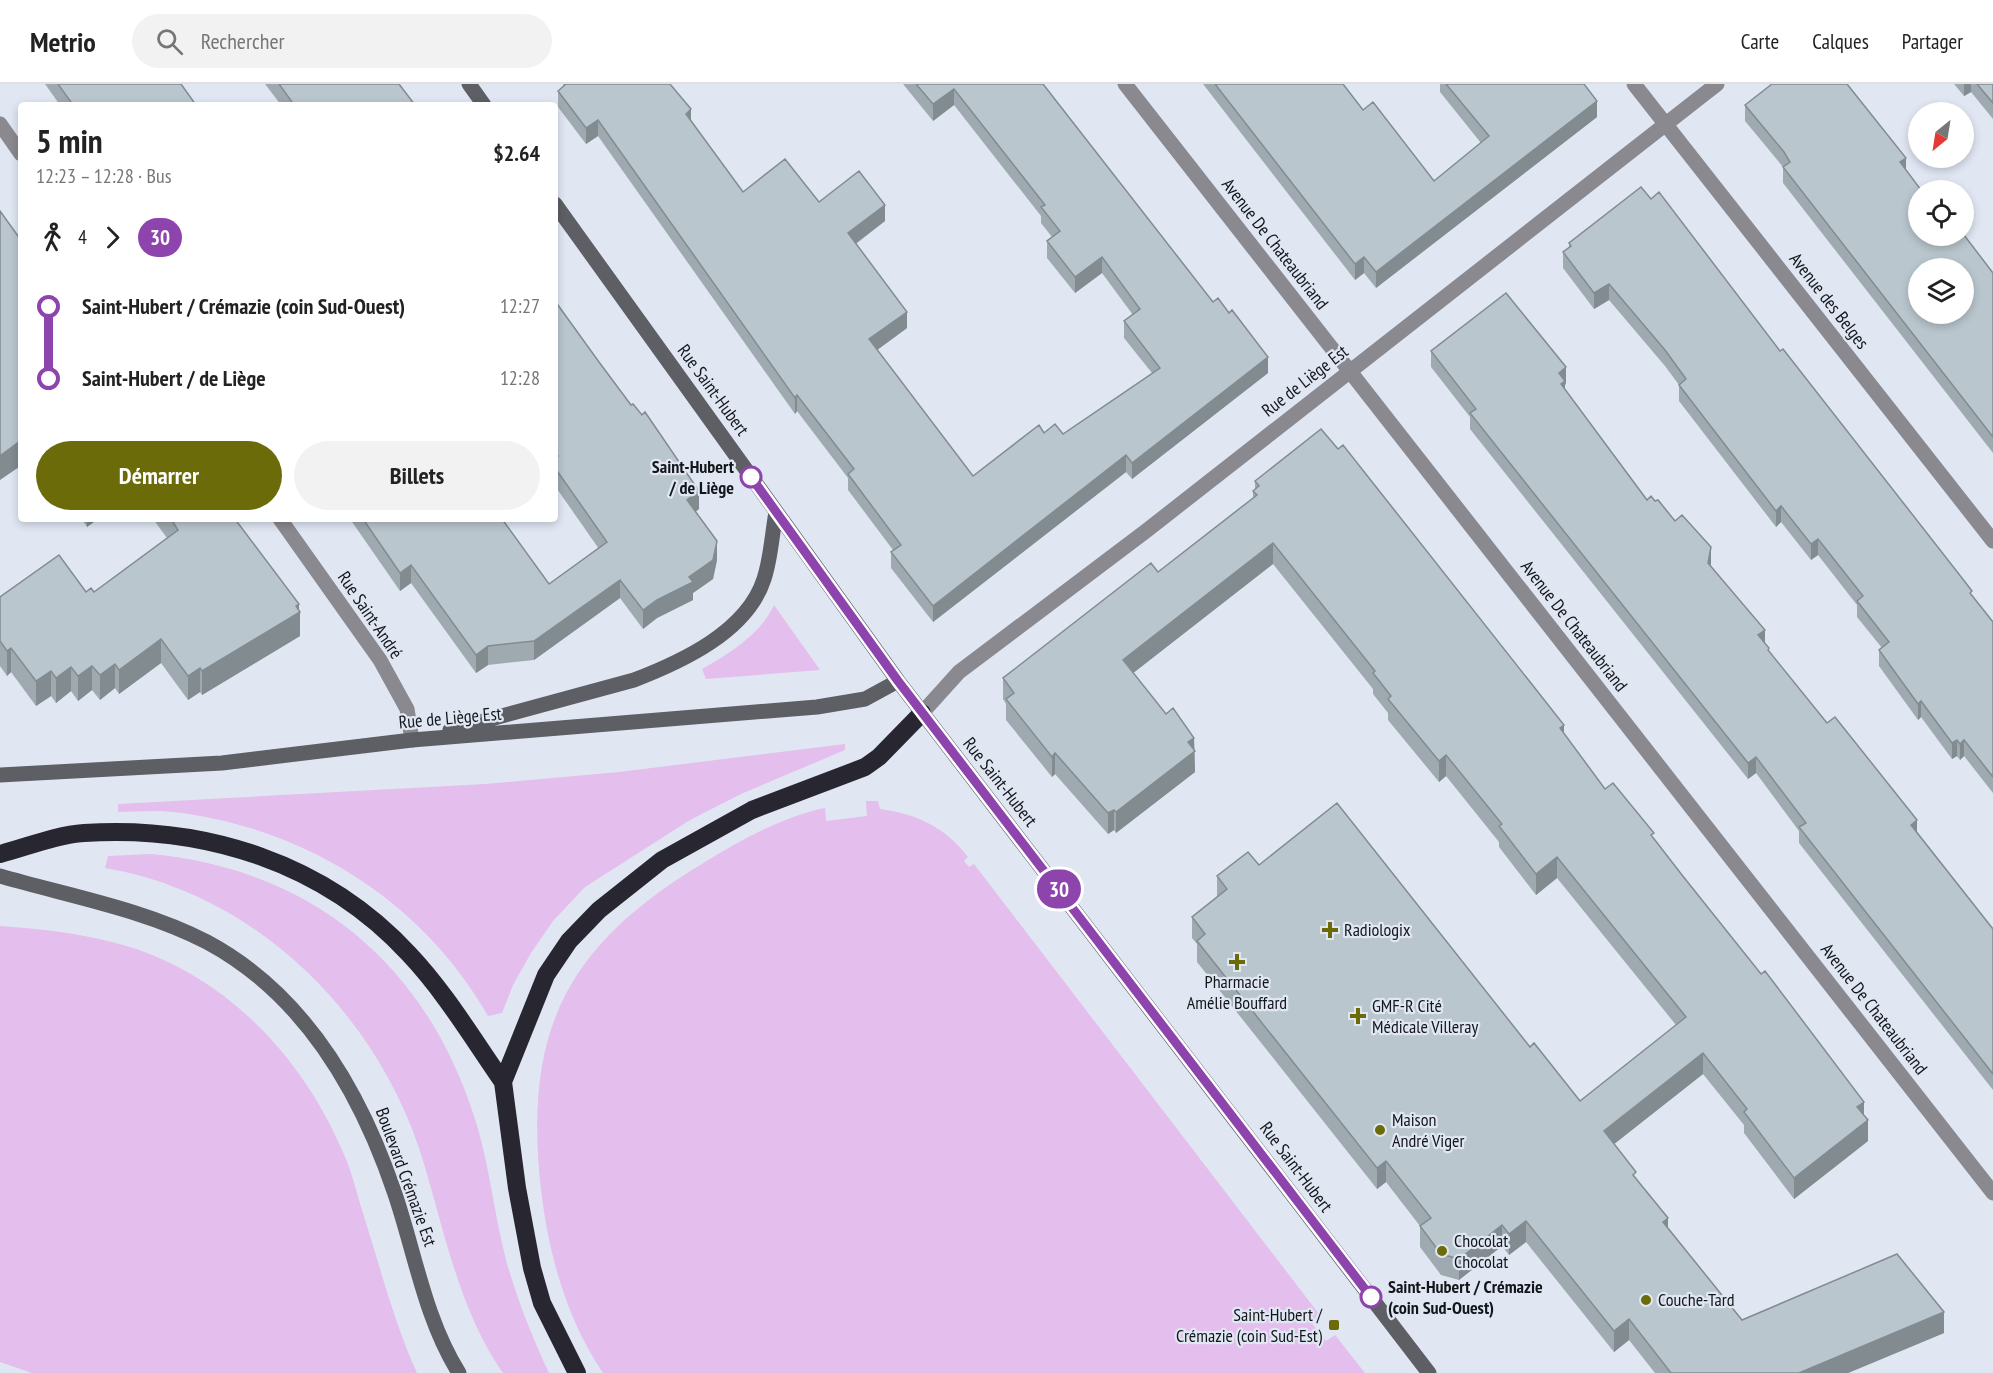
<!DOCTYPE html>
<html lang="fr">
<meta charset="utf-8">
<style>
body{margin:0;font-family:"PT Sans Narrow",sans-serif;background:#f2f2f2;color:#222;height:100vh;display:flex;flex-direction:column;font-size:22px;white-space:nowrap}
*{box-sizing:border-box;margin:0}
p{font-size:20px;color:#767676}
.icon{flex:none;width:33px;height:33px;fill:none;stroke:currentColor;stroke-width:2;stroke-linecap:round;stroke-linejoin:round}
.map{position:relative;flex:1;overflow:hidden}
.panel{position:absolute;left:18px;top:18px;width:540px;height:420px;display:flex;flex-direction:column;background:#fff;border-radius:6px;box-shadow:0 3px 9px #0003}
.panel>*{flex:none}
.badge{padding:0 12px;border-radius:20px;font-size:21px;line-height:39px}
.needle{width:39px;rotate:210deg}
.fabs{position:absolute;left:1908px;top:18px;display:grid;gap:12px}
.fabs a{display:grid;place-items:center;width:66px;height:66px;border-radius:50%;background:#fff;box-shadow:0 3px 9px #0003;font-size:30px}
.map>.badge{position:absolute;translate:-50% -50%;box-shadow:0 0 0 3px #fff}
.legs{display:flex;align-items:center;gap:9px;height:66px;padding:0 18px;font-size:20px}
.legs p{margin-inline-start:auto}
.overview{display:flex;align-items:center;justify-content:space-between;height:102px;padding:0 18px}
h1{font-size:33px;font-weight:700;line-height:45px}
.action{display:flex;gap:12px;margin-top:auto;padding:12px 18px}
.action a{flex:1;height:69px;border-radius:36px;background:#6c6b09;color:#fff;font-size:24px;font-weight:700;line-height:69px;text-align:center}
.action a+a{background:#f2f2f2;color:#222}
ul{padding:0 18px;list-style:none}
li{display:flex;align-items:center;gap:21px;height:72px;font-size:22px}
li i{display:grid;place-items:center;width:9px;height:100%;margin:0 8px;background:currentColor}
li i::after{content:'';width:15px;height:15px;margin:-8px;border:4px solid;border-radius:50%;background:#fff}
li p{margin-inline-start:auto}
li:first-child i{background:linear-gradient(#0000 50%,currentColor 0)}
li:last-child i{background:linear-gradient(currentColor 50%,#0000 0)}
header{display:flex;align-items:center;gap:36px;box-sizing:border-box;height:84px;padding:0 30px;background:#fff;border-bottom:2px solid #e0e0e0}
header strong{font-size:28px}
nav{display:flex;gap:33px;margin-inline-start:auto;font-size:21px}
.search{width:420px;height:54px;background:#f2f2f2;display:flex;align-items:center;gap:15px;box-sizing:border-box;padding:0 21px;border-radius:33px;color:#767676;font-size:22px}
.map>svg:first-child{display:block}
.green{fill:#e4beec}
.lines{fill:none;stroke-linecap:round;stroke-linejoin:round}
.street{stroke:#8a898f;stroke-width:15}
.secondary{stroke:#5e5e65;stroke-width:15}
.highway{stroke:#282630;stroke-width:18}
.wall{fill:#9faab0}
.shaded-wall{fill:#828b90}
.building{fill:#b9c6cd;stroke:#828b90;stroke-width:1.5;fill-rule:evenodd}
.line-1-casing{stroke:#fff;stroke-width:14}
.line-1{stroke:#8e44ad;stroke-width:9}
.stop-1-dot{fill:#fff;stroke:#8e44ad;stroke-width:3}
.poi-dot{fill:#6c6b09;stroke:#e0e7f3;stroke-width:2}
.labels{text-anchor:middle;stroke-width:4.5;stroke-linejoin:round;paint-order:stroke}
.street-label{font-size:18px;fill:#13161a;stroke:#e0e7f3}
.stop-label{font-size:18px;font-weight:bold;fill:#13161a;stroke:#e0e7f3;text-anchor:end}
.poi-label{font-size:18px;fill:#13161a;stroke:#e0e7f3;text-anchor:start}
</style>
<header>
<strong>Metrio</strong>
<div class="search"><svg class="icon" aria-label="search" viewBox="0 0 24 24"><circle cx="10" cy="10" r="6"/><path d="M15 15l6 6"/></svg>Rechercher</div>
<nav><a>Carte</a><a>Calques</a><a>Partager</a></nav>
</header>
<div class="map">
<svg width="1993" height="1289" viewBox="0 0 1993 1289">
<rect width="100%" height="100%" fill="#e0e7f3"/>
<path class="green" d="M 774,521 L 820,586 L 706,595 L 702,585 C 729,570 761,550 774,521 Z
M 845,660 L 845,666 L 741,710 L 690,736 L 585,803 L 553,837 L 531,869 L 513,901 L 502,929 L 488,932 C 423,817 304,743 173,728 C 155,726 136,728 118,728 L 118,720 L 485,700 L 619,688 Z
M 866,717 L 878,717 L 880,725 C 917,730 945,743 968,773 L 964,777 L 969,783 L 974,780 L 1319,1230 L 1311,1238 L 1326,1257 L 1335,1251 L 1365,1289 L 603,1289 C 566,1234 549,1171 541,1106 C 523,945 567,861 705,778 C 743,755 782,733 825,724 L 826,737 L 867,732 Z
M 151,770 C 310,785 423,877 473,1029 C 490,1079 494,1133 508,1183 C 519,1220 533,1255 549,1289 L 503,1289 C 457,1224 443,1138 419,1064 C 372,925 253,809 105,784 L 108,772 Z
M 0,842 C 44,845 88,850 130,863 C 231,895 306,978 345,1073 C 353,1091 357,1111 363,1129 C 380,1183 394,1238 417,1289 L 32,1289 L 0,1278 Z"/>
<g class="lines">
<path class="street" d="M 1125,0 L 1993,1109
M 1634,0 L 1993,457
M 0,40 L 21,70
M 280,435 L 380,576 L 407,625 L 412,656
M 922,629 L 959,588 L 1146,447 L 1717,0"/>
<path class="secondary" d="M 469,0 L 484,21
M 555,120 L 898,597 L 1429,1289
M 450,646 L 634,596 C 681,578 747,548 764,495 C 771,474 772,450 776,428
M 0,691 L 222,679 L 412,656 L 817,623 L 865,615 L 898,597
M 0,792 C 69,812 143,825 207,858 C 304,910 361,1009 395,1110 C 415,1169 425,1235 459,1289"/>
<path class="highway" d="M 0,770 C 27,763 56,751 84,749 C 205,741 325,779 409,870 C 445,908 473,955 503,998
M 577,1289 L 542,1219 L 532,1184 L 517,1104 L 503,998 L 546,891 L 569,857 L 599,826 L 662,776 L 752,726 L 865,683 L 879,673 L 922,629"/>
</g>
<path class="wall" d="M 45,0 L 181,0 L 196,21 L 60,21 Z
M 265,0 L 399,0 L 415,21 L 281,21 Z
M 563,0 L 670,0 L 691,37 L 743,108 L 819,118 L 885,137 L 856,160 L 907,244 L 877,266 L 973,392 L 1044,349 L 1063,350 L 1152,289 L 1124,254 L 1124,237 L 1133,231 L 1102,189 L 1075,209 L 1047,174 L 1047,157 L 1052,153 L 1041,139 L 1041,132 L 954,21 L 933,37 L 903,0 L 1043,0 L 1268,289 L 1132,395 L 1126,388 L 933,538 L 891,484 L 891,468 L 893,466 L 848,406 L 848,394 L 797,327 L 795,330 L 598,52 L 586,60 L 558,23 L 558,7 L 564,2 Z
M 1203,0 L 1343,0 L 1363,26 L 1434,97 L 1481,59 L 1440,8 L 1440,0 L 1584,0 L 1597,33 L 1376,204 L 1364,189 L 1355,196 Z
M 1954,0 L 1993,0 L 1993,35 L 1971,8 L 1964,12 Z
M 1745,21 L 1906,85 L 1918,152 L 1993,189 L 1993,369 L 1783,99 L 1783,83 L 1745,37 Z
M 21,150 L 21,386 L 19,383 L 18,152 Z
M 1569,159 L 1780,267 L 1993,538 L 1993,709 L 1964,672 L 1960,676 L 1957,672 L 1952,675 L 1921,633 L 1918,636 L 1879,582 L 1879,566 L 1882,564 L 1857,533 L 1857,521 L 1818,471 L 1811,476 L 1781,438 L 1776,443 L 1679,317 L 1679,301 L 1665,282 L 1609,216 L 1594,225 L 1563,184 L 1563,168 L 1569,163 Z
M 555,217 L 699,425 L 695,428 L 717,476 L 713,495 L 693,509 L 693,516 L 657,534 L 643,545 L 620,514 L 534,576 L 488,581 L 476,589 L 411,499 L 400,507 L 350,435 L 502,435 L 549,500 L 599,465 L 555,402 Z
M 1431,267 L 1566,299 L 1565,301 L 1565,305 L 1647,416 L 1675,437 L 1711,479 L 1710,482 L 1765,559 L 1769,568 L 1917,748 L 1993,845 L 1993,1006 L 1799,759 L 1799,747 L 1756,689 L 1748,695 L 1470,345 L 1470,333 L 1431,283 Z
M 1255,397 L 1564,650 L 1605,705 L 1654,754 L 1864,1032 L 1868,1057 L 1794,1115 L 1744,1049 L 1744,1041 L 1703,990 L 1614,1060 L 1668,1144 L 1742,1236 L 1944,1249 L 1848,1289 L 1655,1289 L 1629,1256 L 1614,1268 L 1526,1158 L 1509,1171 L 1502,1162 L 1459,1196 L 1441,1191 L 1420,1163 L 1420,1142 L 1386,1098 L 1377,1105 L 1197,878 L 1197,860 L 1192,854 L 1192,833 L 1217,813 L 1217,792 L 1259,781 L 1530,963 L 1580,1017 L 1676,941 L 1557,794 L 1536,811 L 1499,763 L 1499,758 L 1446,692 L 1439,698 L 1388,636 L 1388,629 L 1373,610 L 1373,605 L 1273,480 L 1133,589 L 1166,630 L 1194,654 L 1195,688 L 1116,749 L 1114,746 L 1108,750 L 1055,690 L 1052,693 L 1006,636 L 1006,620 L 1003,615 L 1003,594 L 1158,488 L 1253,414 L 1253,407 L 1255,406 Z
M 82,435 L 98,435 L 87,443 Z
M 153,435 L 235,435 L 299,526 L 300,552 L 202,611 L 200,608 L 188,616 L 161,579 L 119,610 L 115,604 L 100,616 L 92,606 L 78,617 L 71,607 L 56,619 L 51,612 L 36,622 L 11,588 L 7,592 L 0,582 L 0,513 L 86,508 L 94,508 L 167,454 Z"/>
<path class="shaded-wall" d="M 1964,0 L 1971,0 L 1971,8 L 1964,12 Z
M 954,5 L 954,21 L 933,37 L 933,20 Z
M 1597,17 L 1597,33 L 1376,204 L 1376,188 Z
M 691,25 L 691,42 L 686,30 Z
M 598,36 L 598,52 L 586,60 L 586,44 Z
M 1906,74 L 1906,90 L 1900,78 Z
M 885,121 L 885,137 L 848,165 L 848,149 Z
M 1102,173 L 1102,189 L 1075,209 L 1075,193 Z
M 1364,173 L 1364,189 L 1355,196 L 1355,180 Z
M 1609,200 L 1609,216 L 1594,225 L 1594,209 Z
M 907,228 L 907,244 L 869,272 L 869,255 Z
M 1268,273 L 1268,289 L 1132,395 L 1132,379 Z
M 1566,283 L 1566,299 L 1565,301 L 1565,313 L 1559,289 Z
M 797,311 L 797,327 L 795,330 L 795,314 Z
M 19,358 L 19,383 L 0,396 L 0,372 Z
M 1126,371 L 1126,388 L 933,538 L 933,522 Z
M 699,407 L 699,425 L 687,434 L 687,416 Z
M 1781,422 L 1781,438 L 1776,443 L 1776,427 Z
M 87,435 L 98,435 L 87,443 Z
M 1818,455 L 1818,471 L 1811,476 L 1811,460 Z
M 717,457 L 717,476 L 713,495 L 693,509 L 693,516 L 657,534 L 643,545 L 643,526 L 689,493 Z
M 1273,459 L 1273,480 L 1123,597 L 1123,576 Z
M 1711,463 L 1711,479 L 1708,495 L 1708,479 Z
M 411,481 L 411,499 L 400,507 L 400,489 Z
M 620,496 L 620,514 L 534,576 L 534,557 Z
M 299,520 L 299,528 L 300,528 L 300,552 L 202,611 L 202,587 Z
M 1765,546 L 1765,562 L 1758,551 Z
M 161,555 L 161,579 L 119,610 L 119,586 Z
M 488,562 L 488,581 L 476,589 L 476,571 Z
M 11,564 L 11,588 L 7,592 L 7,567 Z
M 115,580 L 115,604 L 100,616 L 100,591 Z
M 92,582 L 92,606 L 78,617 L 78,592 Z
M 71,583 L 71,607 L 56,619 L 56,594 Z
M 200,584 L 200,608 L 188,616 L 188,592 Z
M 51,587 L 51,612 L 36,622 L 36,597 Z
M 1921,617 L 1921,633 L 1918,636 L 1918,620 Z
M 1564,641 L 1564,662 L 1560,644 Z
M 1194,654 L 1195,688 L 1116,749 L 1116,728 L 1188,658 Z
M 1957,656 L 1957,672 L 1952,675 L 1952,659 Z
M 1964,656 L 1964,672 L 1960,676 L 1960,660 Z
M 1055,669 L 1055,690 L 1052,693 L 1052,673 Z
M 1446,671 L 1446,692 L 1439,698 L 1439,677 Z
M 1756,673 L 1756,689 L 1748,695 L 1748,679 Z
M 1114,726 L 1114,746 L 1108,750 L 1108,729 Z
M 1917,736 L 1917,752 L 1911,741 Z
M 1557,773 L 1557,794 L 1536,811 L 1536,790 Z
M 1703,969 L 1703,990 L 1604,1068 L 1604,1047 Z
M 1864,1018 L 1864,1039 L 1857,1023 Z
M 1868,1036 L 1868,1057 L 1794,1115 L 1794,1094 Z
M 1386,1077 L 1386,1098 L 1377,1105 L 1377,1084 Z
M 1668,1134 L 1668,1155 L 1663,1138 Z
M 1526,1137 L 1526,1158 L 1509,1171 L 1509,1150 Z
M 1502,1141 L 1502,1162 L 1459,1196 L 1459,1175 Z
M 1944,1228 L 1944,1249 L 1848,1289 L 1799,1289 Z
M 1629,1235 L 1629,1256 L 1614,1268 L 1614,1247 Z"/>
<path class="building" d="M 58,0 L 181,0 L 196,21 L 73,21 Z
M 279,0 L 399,0 L 415,21 L 287,21 L 292,18 Z
M 566,0 L 670,0 L 691,25 L 686,30 L 743,108 L 785,75 L 819,118 L 859,87 L 885,121 L 848,149 L 907,228 L 869,255 L 973,392 L 1039,341 L 1044,349 L 1055,340 L 1063,350 L 1160,284 L 1124,237 L 1140,225 L 1102,173 L 1075,193 L 1047,157 L 1060,147 L 1041,123 L 1045,121 L 954,5 L 933,20 L 916,0 L 1043,0 L 1213,218 L 1218,214 L 1229,229 L 1232,226 L 1268,273 L 1132,379 L 1126,371 L 933,522 L 891,468 L 901,461 L 848,390 L 854,385 L 797,311 L 795,314 L 598,36 L 586,44 L 558,7 Z
M 1215,0 L 1343,0 L 1363,26 L 1373,18 L 1434,97 L 1489,52 L 1446,0 L 1584,0 L 1597,17 L 1376,188 L 1364,173 L 1355,180 Z
M 1772,0 L 1847,0 L 1906,74 L 1900,78 L 1921,106 L 1918,106 L 1918,152 L 1964,151 L 1993,189 L 1993,353 L 1783,83 L 1790,78 L 1784,68 L 1745,21 ZM 1918,184 L 1964,184 L 1964,230 L 1918,230 Z
M 1977,0 L 1993,0 L 1993,19 Z
M 1641,103 L 1651,115 L 1659,108 L 1780,267 L 1783,265 L 1962,494 L 1972,507 L 1970,509 L 1993,538 L 1993,693 L 1964,656 L 1960,660 L 1957,656 L 1952,659 L 1921,617 L 1918,620 L 1879,566 L 1889,558 L 1857,517 L 1863,512 L 1818,455 L 1811,460 L 1781,422 L 1776,427 L 1679,301 L 1686,295 L 1665,266 L 1609,200 L 1594,209 L 1563,168 L 1571,162 L 1569,159 Z
M 0,127 L 18,152 L 21,150 L 21,362 L 19,358 L 0,372 Z
M 1506,209 L 1566,283 L 1559,289 L 1565,297 L 1561,300 L 1647,416 L 1651,412 L 1655,417 L 1658,416 L 1675,437 L 1682,431 L 1711,463 L 1708,479 L 1765,546 L 1758,551 L 1769,564 L 1768,566 L 1827,639 L 1835,633 L 1917,736 L 1911,741 L 1993,845 L 1993,990 L 1799,743 L 1806,739 L 1756,673 L 1748,679 L 1470,329 L 1476,325 L 1431,267 Z
M 555,217 L 599,278 L 631,321 L 633,320 L 642,331 L 645,328 L 699,407 L 687,416 L 717,457 L 713,476 L 689,493 L 693,498 L 657,516 L 643,526 L 620,496 L 534,557 L 488,562 L 476,571 L 411,481 L 400,489 L 363,435 L 502,435 L 549,500 L 607,458 L 555,384 L 555,374 L 558,372 L 555,368 Z
M 1321,345 L 1338,365 L 1343,361 L 1564,641 L 1560,644 L 1605,705 L 1613,699 L 1654,749 L 1651,751 L 1682,791 L 1761,890 L 1765,887 L 1864,1018 L 1857,1023 L 1868,1036 L 1794,1094 L 1744,1028 L 1747,1025 L 1703,969 L 1604,1047 L 1636,1088 L 1633,1091 L 1668,1134 L 1663,1138 L 1742,1236 L 1897,1170 L 1944,1228 L 1799,1289 L 1671,1289 L 1629,1235 L 1614,1247 L 1526,1137 L 1509,1150 L 1502,1141 L 1459,1175 L 1441,1170 L 1420,1142 L 1431,1134 L 1386,1077 L 1377,1084 L 1197,857 L 1205,850 L 1192,833 L 1227,805 L 1217,792 L 1248,768 L 1259,781 L 1337,719 L 1530,963 L 1534,959 L 1580,1017 L 1686,933 L 1557,773 L 1536,790 L 1499,742 L 1502,740 L 1446,671 L 1439,677 L 1388,615 L 1391,612 L 1373,589 L 1375,587 L 1273,459 L 1123,576 L 1166,630 L 1173,624 L 1194,654 L 1188,658 L 1195,667 L 1116,728 L 1114,726 L 1108,729 L 1055,669 L 1052,673 L 1006,615 L 1014,609 L 1003,594 L 1151,479 L 1158,488 L 1257,411 L 1253,407 L 1259,402 L 1255,397 Z
M 171,435 L 235,435 L 299,520 L 296,522 L 300,528 L 202,587 L 200,584 L 188,592 L 161,555 L 119,586 L 115,580 L 100,591 L 92,582 L 78,592 L 71,583 L 56,594 L 51,587 L 36,597 L 11,564 L 7,567 L 0,557 L 0,513 L 59,471 L 86,508 L 91,504 L 94,508 L 178,446 Z"/>
<g class="lines">
<defs>
<path id="line-1" d="M 751,393 L 898,597 L 1371,1213"/>
</defs>
<use href="#line-1" class="line-1-casing"/>
<use href="#line-1" class="line-1"/>
</g>
<g class="stop-1-dot">
<circle cx="751" cy="393" r="10"/>
<circle cx="1371" cy="1213" r="10"/>
</g>
<g class="poi-dot">
<path d="M1327 837h6v6h6v6h-6v6h-6v-6h-6v-6h6z"/>
<path d="M1234 869h6v6h6v6h-6v6h-6v-6h-6v-6h6z"/>
<path d="M1355 923h6v6h6v6h-6v6h-6v-6h-6v-6h6z"/>
<circle cx="1380" cy="1046" r="6"/>
<circle cx="1442" cy="1167" r="6"/>
<circle cx="1646" cy="1216" r="6"/>
<rect x="1328" y="1235" width="12" height="12" rx="3"/>
</g>
<g class="labels">
<g class="street-label">
<text transform="translate(1275 160) rotate(52)" y="6">Avenue De Chateaubriand</text>
<text transform="translate(1829 217) rotate(52)" y="6">Avenue des Belges</text>
<text transform="translate(1305 297) rotate(-38)" y="6">Rue de Liège Est</text>
<text transform="translate(713 306) rotate(54)" y="6">Rue Saint-Hubert</text>
<text transform="translate(370 531) rotate(56)" y="6">Rue Saint-André</text>
<text transform="translate(1574 542) rotate(52)" y="6">Avenue De Chateaubriand</text>
<text transform="translate(450 634) rotate(-5)" y="6">Rue de Liège Est</text>
<text transform="translate(1000 698) rotate(52)" y="6">Rue Saint-Hubert</text>
<text transform="translate(1874 925) rotate(52)" y="6">Avenue De Chateaubriand</text>
<text transform="translate(1296 1083) rotate(53)" y="6">Rue Saint-Hubert</text>
<text transform="translate(406 1093) rotate(70)" y="6">Boulevard Crémazie Est</text>
</g>
<g class="stop-label">
<text x="734" y="389">Saint-Hubert<tspan x="734" dy="21">/ de Liège</tspan></text>
<text x="1388" y="1209" text-anchor="start">Saint-Hubert / Crémazie<tspan x="1388" dy="21">(coin Sud-Ouest)</tspan></text>
</g>
<g class="poi-label">
<text x="1344" y="852">Radiologix</text>
<text x="1237" y="904" text-anchor="middle">Pharmacie<tspan x="1237" dy="21">Amélie Bouffard</tspan></text>
<text x="1372" y="928">GMF-R Cité<tspan x="1372" dy="21">Médicale Villeray</tspan></text>
<text x="1392" y="1042">Maison<tspan x="1392" dy="21">André Viger</tspan></text>
<text x="1454" y="1163">Chocolat<tspan x="1454" dy="21">Chocolat</tspan></text>
<text x="1658" y="1222">Couche-Tard</text>
<text x="1322" y="1237" text-anchor="end">Saint-Hubert /<tspan x="1322" dy="21">Crémazie (coin Sud-Est)</tspan></text>
</g>
</g>
</svg>
<div class="fabs">
<a><svg class="needle" viewBox="-14 -14 28 28"><path d="M0-13l5 13h-10z" fill="#e53935"/><path d="M0 13l5-13h-10z" fill="#767676"/></svg></a>
<a><svg class="icon" aria-label="locate" viewBox="0 0 24 24"><circle cx="12" cy="12" r="6"/><path d="M12 2v4M12 18v4M2 12h4M18 12h4"/></svg></a>
<a><svg class="icon" aria-label="layers" viewBox="0 0 24 24"><path d="M12 4l9 5-9 5-9-5zM3 14l9 5 9-5"/></svg></a>
</div>
<b class="badge" style="left:1059px;top:805px;background:#8e44ad;color:#fff">30</b>
<section class="panel">
<div class="overview"><div><h1>5 min</h1><p>12:23 – 12:28 · Bus</p></div><b>$2.64</b></div>
<div class="legs"><svg class="icon" aria-label="walk" viewBox="0 0 24 24"><circle cx="13" cy="4" r="2"/><path d="M13 8l-2 6 4 7M11 14l-3 7M7 12l3-4h3l4 4"/></svg>4<svg class="icon" aria-label="forward" viewBox="0 0 24 24"><path d="M9 5l7 7-7 7"/></svg><b class="badge" style="background:#8e44ad;color:#fff">30</b></div>
<ul>
<li><i style="color:#8e44ad"></i><b>Saint-Hubert / Crémazie (coin Sud-Ouest)</b><p>12:27</p></li>
<li><i style="color:#8e44ad"></i><b>Saint-Hubert / de Liège</b><p>12:28</p></li>
</ul>
<div class="action"><a>Démarrer</a><a>Billets</a></div>
</section>
</div>
